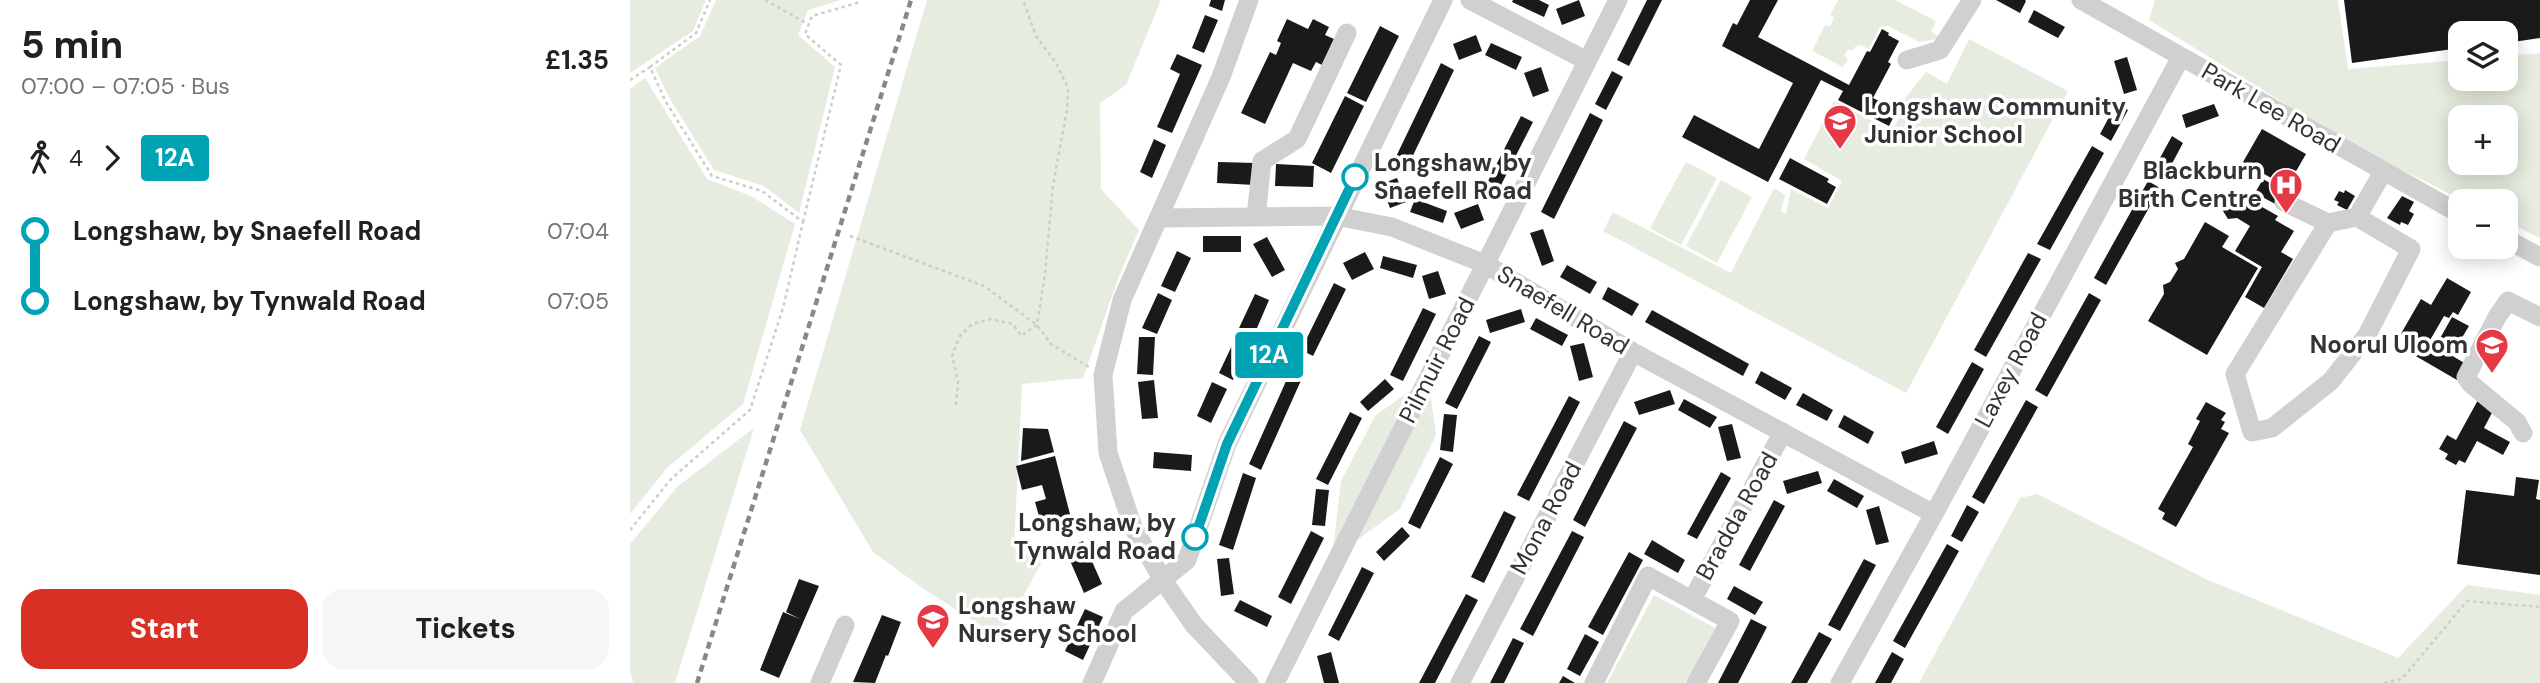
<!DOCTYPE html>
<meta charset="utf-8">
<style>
body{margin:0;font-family:"DM Sans",sans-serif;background:#f6f6f6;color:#202124;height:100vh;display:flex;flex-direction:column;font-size:26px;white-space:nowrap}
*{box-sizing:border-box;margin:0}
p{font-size:23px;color:#757577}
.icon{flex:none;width:38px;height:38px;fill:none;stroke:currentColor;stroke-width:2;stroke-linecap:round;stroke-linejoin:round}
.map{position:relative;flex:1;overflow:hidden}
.panel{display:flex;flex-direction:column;background:#fff;width:630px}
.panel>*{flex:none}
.badge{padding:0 14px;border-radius:5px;font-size:24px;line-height:46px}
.buttons{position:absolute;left:1818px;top:21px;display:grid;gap:14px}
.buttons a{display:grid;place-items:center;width:70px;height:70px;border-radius:14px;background:#fff;box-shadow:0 4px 18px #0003;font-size:35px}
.map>.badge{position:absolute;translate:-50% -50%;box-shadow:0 0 0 4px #fff}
.legs{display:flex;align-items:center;gap:10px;height:77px;padding:0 21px;font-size:23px}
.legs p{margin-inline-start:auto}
.summary{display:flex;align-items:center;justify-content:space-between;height:119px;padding:0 21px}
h1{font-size:38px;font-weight:700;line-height:52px}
.action{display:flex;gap:14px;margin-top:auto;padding:14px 21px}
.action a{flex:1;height:80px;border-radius:21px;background:#d93025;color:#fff;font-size:28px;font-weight:700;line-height:80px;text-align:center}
.action a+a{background:#f6f6f6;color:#202124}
ul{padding:0 21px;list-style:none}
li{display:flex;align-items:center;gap:24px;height:70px;font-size:26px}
li i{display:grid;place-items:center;width:10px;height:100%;margin:0 9px;background:currentColor}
li i::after{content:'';width:18px;height:18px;margin:-9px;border:5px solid;border-radius:50%;background:#fff}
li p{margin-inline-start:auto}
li:first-child i{background:linear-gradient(#0000 50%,currentColor 0)}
li:last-child i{background:linear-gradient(currentColor 50%,#0000 0)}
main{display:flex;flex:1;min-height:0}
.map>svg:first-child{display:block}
.green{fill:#e6ecdf;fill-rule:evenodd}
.building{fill:#1a1a1a}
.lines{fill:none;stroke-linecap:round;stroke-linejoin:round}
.path{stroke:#cdcdcd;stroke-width:2.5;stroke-dasharray:3.5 3.5;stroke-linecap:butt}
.minor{stroke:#d0d0d0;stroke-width:19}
.rail{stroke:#888;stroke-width:4.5;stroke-dasharray:7 5;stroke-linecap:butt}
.line-1-casing{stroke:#fff;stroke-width:16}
.line-1{stroke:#00a3b4;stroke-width:10}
.stop-1-dot{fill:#fff;stroke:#00a3b4;stroke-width:3.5}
.labels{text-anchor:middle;stroke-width:7;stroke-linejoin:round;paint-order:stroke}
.poi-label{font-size:24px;font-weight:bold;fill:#333;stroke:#fff;text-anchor:start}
.street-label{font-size:24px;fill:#333;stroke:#fff}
.stop-label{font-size:24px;font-weight:bold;fill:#333;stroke:#fff;text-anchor:start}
</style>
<main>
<section class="panel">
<div class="summary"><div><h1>5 min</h1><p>07:00 – 07:05 · Bus</p></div><b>£1.35</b></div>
<div class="legs"><svg class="icon" aria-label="walk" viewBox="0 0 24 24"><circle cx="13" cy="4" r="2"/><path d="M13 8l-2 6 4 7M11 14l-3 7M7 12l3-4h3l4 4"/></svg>4<svg class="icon" aria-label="forward" viewBox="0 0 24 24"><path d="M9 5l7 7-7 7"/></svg><b class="badge" style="background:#00a3b4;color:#fff">12A</b></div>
<ul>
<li><i style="color:#00a3b4"></i><b>Longshaw, by Snaefell Road</b><p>07:04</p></li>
<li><i style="color:#00a3b4"></i><b>Longshaw, by Tynwald Road</b><p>07:05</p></li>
</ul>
<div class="action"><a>Start</a><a>Tickets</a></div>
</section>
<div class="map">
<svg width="1910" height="683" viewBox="0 0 1910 683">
<rect width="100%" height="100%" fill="#fff"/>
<path class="green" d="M 0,0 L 76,0 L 63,31 L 0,73 Z
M 86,0 L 211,0 L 178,10 L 168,35 L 205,67 L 169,213 L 134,186 L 84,170 L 40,99 L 25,68 L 70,36 Z
M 297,0 L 531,0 L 496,85 L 470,103 L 471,189 L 509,230 L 488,279 L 453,378 L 392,384 L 384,548 L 413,560 L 370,638 L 294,589 L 243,552 L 170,430 Z
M 1208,0 L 1265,0 L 1306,21 L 1301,32 L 1312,38 L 1289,42 L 1258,26 L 1250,27 L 1239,49 L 1231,45 L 1226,46 L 1222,51 L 1218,49 L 1214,56 L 1218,59 L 1213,67 L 1182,51 L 1195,25 L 1200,26 L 1204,18 L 1200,15 Z
M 1525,0 L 1708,0 L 1718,69 L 1830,60 L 1830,79 L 1876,79 L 1876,56 L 1910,53 L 1910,238 L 1876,221 L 1876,201 L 1835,201 L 1727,148 L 1519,20 ZM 1830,117 L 1876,117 L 1876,163 L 1830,163 Z
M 1339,39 L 1438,91 L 1276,393 L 973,231 L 983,212 L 1101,273 L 1144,188 L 1155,195 L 1151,211 L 1156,214 L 1161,189 L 1198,208 L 1212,181 L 1174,159 L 1204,101 L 1262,131 L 1274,109 L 1269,106 L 1296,72 L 1317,84 Z
M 15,78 L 77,179 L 121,196 L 165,224 L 113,404 L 37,468 L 0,514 L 0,89 Z
M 1056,162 L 1087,178 L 1051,245 L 1020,228 Z
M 1091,180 L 1122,197 L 1087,263 L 1056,246 Z
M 798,378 L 806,435 L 770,509 L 702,558 L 711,481 L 745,416 Z
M 124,428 L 45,683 L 3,683 L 0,670 L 0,544 L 48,486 Z
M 1407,494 L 1578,580 L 1768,658 L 1837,585 L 1910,595 L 1910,683 L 1289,683 L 1390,498 Z
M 1024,595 L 1085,628 L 1055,683 L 977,683 Z"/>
<path class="building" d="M 581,0 L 595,0 L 592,11 L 579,6 Z
M 883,0 L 909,0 L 919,5 L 914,17 L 882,2 Z
M 949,0 L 955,16 L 932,25 L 926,9 Z
M 1017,0 L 1032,0 L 999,66 L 987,60 Z
M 1120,0 L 1148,0 L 1128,37 L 1219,85 L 1237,51 L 1240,52 L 1252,29 L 1259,33 L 1258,35 L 1269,41 L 1258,62 L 1261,64 L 1243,98 L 1267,110 L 1259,126 L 1208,100 L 1213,91 L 1191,80 L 1138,182 L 1052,137 L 1064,115 L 1129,149 L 1163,83 L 1092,46 L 1103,23 L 1107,25 Z
M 1366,0 L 1395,0 L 1396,1 L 1390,13 Z
M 1714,0 L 1910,0 L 1910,38 L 1876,43 L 1876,33 L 1830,33 L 1830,48 L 1722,63 Z
M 1404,10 L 1435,27 L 1428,38 L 1398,22 Z
M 575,15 L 588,20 L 574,53 L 562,48 Z
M 657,19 L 678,29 L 683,19 L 699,27 L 695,35 L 704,39 L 692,65 L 686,62 L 681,71 L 663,63 L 635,124 L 611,113 L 640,52 L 646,55 L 651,43 L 647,41 Z
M 750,26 L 769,36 L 736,102 L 717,93 Z
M 846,35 L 852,51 L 829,60 L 823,44 Z
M 861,43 L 892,57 L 886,70 L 855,55 Z
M 547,54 L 572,65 L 542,133 L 527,127 L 550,74 L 540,69 Z
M 1497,57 L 1507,90 L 1494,94 L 1484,61 Z
M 811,63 L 824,70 L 776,170 L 763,163 Z
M 911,67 L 919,91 L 903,97 L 894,73 Z
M 982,71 L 993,77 L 976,110 L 965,104 Z
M 715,96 L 734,106 L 701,173 L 682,163 Z
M 1486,104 L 1498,110 L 1481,141 L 1470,134 Z
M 1584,104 L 1589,116 L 1556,128 L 1552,115 Z
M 960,113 L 973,120 L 924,219 L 911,212 Z
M 891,116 L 903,122 L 870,187 L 858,181 Z
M 1632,129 L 1676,154 L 1657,187 L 1613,162 Z
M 1542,136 L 1553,143 L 1537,173 L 1525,167 Z
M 524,139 L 536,145 L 522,178 L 510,172 Z
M 1462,146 L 1474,153 L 1420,250 L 1407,244 Z
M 1160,158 L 1199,179 L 1197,182 L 1206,187 L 1197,204 L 1149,179 Z
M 588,162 L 626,163 L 625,185 L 587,183 Z
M 646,164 L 684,166 L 683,187 L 645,186 Z
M 767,178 L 776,202 L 760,208 L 751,184 Z
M 1633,179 L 1654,191 L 1647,205 L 1625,193 Z
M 1518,181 L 1530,188 L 1476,285 L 1464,278 Z
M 1715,190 L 1725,196 L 1717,210 L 1707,205 L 1709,202 L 1704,200 L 1709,191 L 1714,193 Z
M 1611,195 L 1648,216 L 1645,220 L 1664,231 L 1651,252 L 1663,259 L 1634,308 L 1615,297 L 1632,267 L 1605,251 L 1620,226 L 1607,218 L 1598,219 L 1593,211 L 1596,204 L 1607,203 Z
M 1772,196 L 1784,202 L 1779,211 L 1784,214 L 1778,225 L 1771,222 L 1770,225 L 1757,218 Z
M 785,199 L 817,211 L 813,223 L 780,212 Z
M 848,204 L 854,220 L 831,229 L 824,213 Z
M 1575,222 L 1599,236 L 1592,247 L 1628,268 L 1577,355 L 1518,321 L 1534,294 L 1533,285 L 1540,282 L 1548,269 L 1545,263 L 1554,259 Z
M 913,229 L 924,261 L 912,266 L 900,233 Z
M 573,236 L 611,236 L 611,252 L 573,252 Z
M 637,237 L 655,270 L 642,277 L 623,244 Z
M 547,251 L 561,258 L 545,292 L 531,286 Z
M 735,252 L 744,269 L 722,280 L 713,263 Z
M 1398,253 L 1411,259 L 1356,357 L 1344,350 Z
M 753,256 L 787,265 L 783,278 L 750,268 Z
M 937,265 L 967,282 L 960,294 L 930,277 Z
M 808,271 L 816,294 L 799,299 L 792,276 Z
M 1817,278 L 1841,292 L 1828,315 L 1823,312 L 1819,318 L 1814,316 L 1799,342 L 1836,364 L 1827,380 L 1765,344 L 1791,299 L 1801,305 Z
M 704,283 L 716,289 L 683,356 L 671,350 Z
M 978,287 L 1009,304 L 1002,316 L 972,299 Z
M 528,293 L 542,300 L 527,334 L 512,328 Z
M 1459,293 L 1471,300 L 1417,397 L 1405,390 Z
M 625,294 L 639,300 L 624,335 L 609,328 Z
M 793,308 L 806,314 L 773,381 L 760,375 Z
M 891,309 L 895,322 L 860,333 L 856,320 Z
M 1022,310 L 1119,364 L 1113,376 L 1015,322 Z
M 1822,317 L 1839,326 L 1824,351 L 1808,342 Z
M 906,318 L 938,335 L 932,346 L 900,329 Z
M 849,336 L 861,342 L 827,409 L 815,403 Z
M 509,337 L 525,337 L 523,375 L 507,374 Z
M 605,339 L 619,346 L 603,380 L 589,373 Z
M 954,343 L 963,377 L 949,381 L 940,346 Z
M 665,361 L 677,367 L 631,470 L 619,464 Z
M 1342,362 L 1354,369 L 1318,434 L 1306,427 Z
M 1131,371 L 1162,388 L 1155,400 L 1125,383 Z
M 755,379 L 764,389 L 738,411 L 730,402 Z
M 524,380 L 528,418 L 512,419 L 508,382 Z
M 582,382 L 597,389 L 581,423 L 567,416 Z
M 1040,390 L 1045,404 L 1009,415 L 1004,402 Z
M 1173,393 L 1203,410 L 1197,421 L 1166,405 Z
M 939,396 L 950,402 L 899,501 L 887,495 Z
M 1054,399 L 1087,417 L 1080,428 L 1048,410 Z
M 1396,400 L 1408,407 L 1354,504 L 1342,497 Z
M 1848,400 L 1864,409 L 1854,428 L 1880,442 L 1873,455 L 1847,441 L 1835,463 L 1829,460 L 1826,465 L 1815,459 L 1818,454 L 1809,449 L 1817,435 L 1826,440 Z
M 1576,402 L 1596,413 L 1591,420 L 1595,422 L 1591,429 L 1599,433 L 1546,527 L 1532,519 L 1535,513 L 1528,509 L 1563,447 L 1558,444 L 1570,421 L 1566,419 Z
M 720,412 L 732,418 L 698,485 L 686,479 Z
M 814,414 L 827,415 L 823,452 L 810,450 Z
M 1214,415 L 1244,432 L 1238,444 L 1208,427 Z
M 994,421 L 1007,428 L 955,527 L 943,520 Z
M 1102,424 L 1111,458 L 1097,461 L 1088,427 Z
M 393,428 L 418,429 L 424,452 L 391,461 Z
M 1304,441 L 1308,454 L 1275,464 L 1271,452 Z
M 524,452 L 562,455 L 561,471 L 523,468 Z
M 425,456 L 442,522 L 421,528 L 418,518 L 410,520 L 405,502 L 416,499 L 412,485 L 392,490 L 386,466 Z
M 810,457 L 823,464 L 790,529 L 778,523 Z
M 1188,471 L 1192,483 L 1157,494 L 1153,481 Z
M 1091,472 L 1101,478 L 1067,539 L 1057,534 Z
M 613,473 L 626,478 L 603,550 L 589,545 Z
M 1886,477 L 1909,480 L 1906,499 L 1910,500 L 1910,575 L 1827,564 L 1836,490 L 1884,496 Z
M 1204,479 L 1234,496 L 1227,508 L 1197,491 Z
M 686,489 L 699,490 L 695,526 L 682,525 Z
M 1144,500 L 1155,506 L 1120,571 L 1109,565 Z
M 1337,505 L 1349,512 L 1332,542 L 1321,536 Z
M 1249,506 L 1259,542 L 1246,545 L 1236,510 Z
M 874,511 L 886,517 L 854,583 L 841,577 Z
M 772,527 L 780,536 L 754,561 L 746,552 Z
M 681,531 L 694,538 L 661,604 L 648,597 Z
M 942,531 L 954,537 L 903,636 L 890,629 Z
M 1022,540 L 1055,560 L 1048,573 L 1014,554 Z
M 453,541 L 472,584 L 454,593 L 435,549 Z
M 1317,544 L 1329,551 L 1275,648 L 1263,641 Z
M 999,552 L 1013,560 L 973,635 L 958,627 Z
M 599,558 L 604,594 L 591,596 L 587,559 Z
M 1234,559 L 1246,565 L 1210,631 L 1198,625 Z
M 732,567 L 744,573 L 709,641 L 698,635 Z
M 169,579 L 189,586 L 149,678 L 130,670 L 153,612 L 170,619 L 156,612 Z
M 1104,586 L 1133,602 L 1125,615 L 1097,599 Z
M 836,594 L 848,600 L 805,683 L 789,683 Z
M 610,600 L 642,616 L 637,627 L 604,611 Z
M 455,609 L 473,617 L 453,660 L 435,651 Z
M 252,615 L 271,622 L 258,656 L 256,655 L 245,683 L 223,682 Z
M 1121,619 L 1137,627 L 1108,683 L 1088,683 Z
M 1189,632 L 1202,639 L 1177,683 L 1161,683 Z
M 955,634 L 969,642 L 950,676 L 937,669 Z
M 883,638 L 894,643 L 874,683 L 860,683 Z
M 701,652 L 709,683 L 694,683 L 687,656 Z
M 1262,652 L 1274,659 L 1261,683 L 1245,683 Z
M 933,676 L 945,683 L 929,683 Z"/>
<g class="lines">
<path class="path" d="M 135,0 L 178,24
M 0,80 L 20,67
M 173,222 L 211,65 L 175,34 L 182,16 L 227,3 L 228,0
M 220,236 L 354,286 L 407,325 L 421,344 L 459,367
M 326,405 L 328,382 L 322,355 L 330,336 L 342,324 L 361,319 L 383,324 L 391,336 L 407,325 L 415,274 L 423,185 L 437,110 L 438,88 L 426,63 L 406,36 L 393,0
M 0,530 L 41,479 L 120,410 L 153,308 L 173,222 L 132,191 L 82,176 L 36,102 L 20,67 L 66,33 L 80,0
M 1754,683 L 1772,679 L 1837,601 L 1910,607"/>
<path class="minor" d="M 840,0 L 957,61
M 1451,0 L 1830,214
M 1277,60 L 1310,50 L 1342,0
M 1654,202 L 1698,223
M 626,217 L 632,161 L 667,139 L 717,33
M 1727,217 L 1698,223 L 1605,374 L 1622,432 L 1642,428 L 1701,381 L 1737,335 L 1781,249 L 1727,217 L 1753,172
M 530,218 L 706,216 L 762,227 L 855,264 L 1003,352 L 1304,514
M 1876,239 L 1910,257
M 1893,433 L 1887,422 L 1841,384 L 1836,377 L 1867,317 L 1878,301 L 1910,317
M 1062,600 L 1153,432
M 190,683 L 215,625
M 462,683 L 494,611 L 557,560 L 597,444 L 813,0
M 619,683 L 564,625 L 532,579 L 503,527 L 478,453 L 473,375 L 492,300 L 591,77 L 619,0
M 645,683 L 988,0
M 830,683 L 1003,352
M 964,683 L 1018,576 L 1100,621 L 1066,683
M 1210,683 L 1304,514 L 1551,57"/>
<path class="rail" d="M 67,683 L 281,0"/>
</g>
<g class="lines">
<defs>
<path id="line-1" d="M 565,537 L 597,444 L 725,177"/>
</defs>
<use href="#line-1" class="line-1-casing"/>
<use href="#line-1" class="line-1"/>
</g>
<defs>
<symbol id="school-pin" viewBox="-11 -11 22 30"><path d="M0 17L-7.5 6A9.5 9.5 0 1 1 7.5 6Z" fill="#e63946" stroke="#fff"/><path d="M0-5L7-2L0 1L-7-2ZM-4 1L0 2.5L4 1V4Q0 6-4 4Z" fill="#fff"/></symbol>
<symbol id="hospital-pin" viewBox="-11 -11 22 30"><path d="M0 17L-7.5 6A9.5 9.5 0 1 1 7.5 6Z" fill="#e63946" stroke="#fff"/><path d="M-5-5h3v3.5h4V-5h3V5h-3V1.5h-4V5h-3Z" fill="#fff"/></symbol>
</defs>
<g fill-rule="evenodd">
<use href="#school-pin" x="1191" y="102" width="38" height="52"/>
<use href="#hospital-pin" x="1637" y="166" width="38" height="52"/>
<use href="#school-pin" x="1843" y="326" width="38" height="52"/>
<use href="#school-pin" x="284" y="601" width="38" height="52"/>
</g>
<g class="stop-1-dot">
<circle cx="725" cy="177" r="12"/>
<circle cx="565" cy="537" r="12"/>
</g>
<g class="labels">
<g class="poi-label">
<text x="1234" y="115">Longshaw Community<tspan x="1234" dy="28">Junior School</tspan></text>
<text x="1632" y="179" text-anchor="end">Blackburn<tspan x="1632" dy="28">Birth Centre</tspan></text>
<text x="1838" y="353" text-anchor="end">Noorul Uloom</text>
<text x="328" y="614">Longshaw<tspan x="328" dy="28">Nursery School</tspan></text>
</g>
<g class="street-label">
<text transform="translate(1641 108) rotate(30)" y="8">Park Lee Road</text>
<text transform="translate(933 310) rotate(31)" y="8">Snaefell Road</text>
<text transform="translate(807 360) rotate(-63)" y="8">Pilmuir Road</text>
<text transform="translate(1381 370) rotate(-62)" y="8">Laxey Road</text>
<text transform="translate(1107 516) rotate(-61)" y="8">Bradda Road</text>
<text transform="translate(916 518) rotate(-62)" y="8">Mona Road</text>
</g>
<g class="stop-label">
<text x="744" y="171">Longshaw, by<tspan x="744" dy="28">Snaefell Road</tspan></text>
<text x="546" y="531" text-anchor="end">Longshaw, by<tspan x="546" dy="28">Tynwald Road</tspan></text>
</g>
</g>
</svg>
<div class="buttons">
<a><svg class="icon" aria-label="layers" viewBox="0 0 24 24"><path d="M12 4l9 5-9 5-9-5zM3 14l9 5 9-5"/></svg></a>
<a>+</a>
<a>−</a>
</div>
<b class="badge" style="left:639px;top:355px;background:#00a3b4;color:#fff">12A</b>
</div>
</main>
